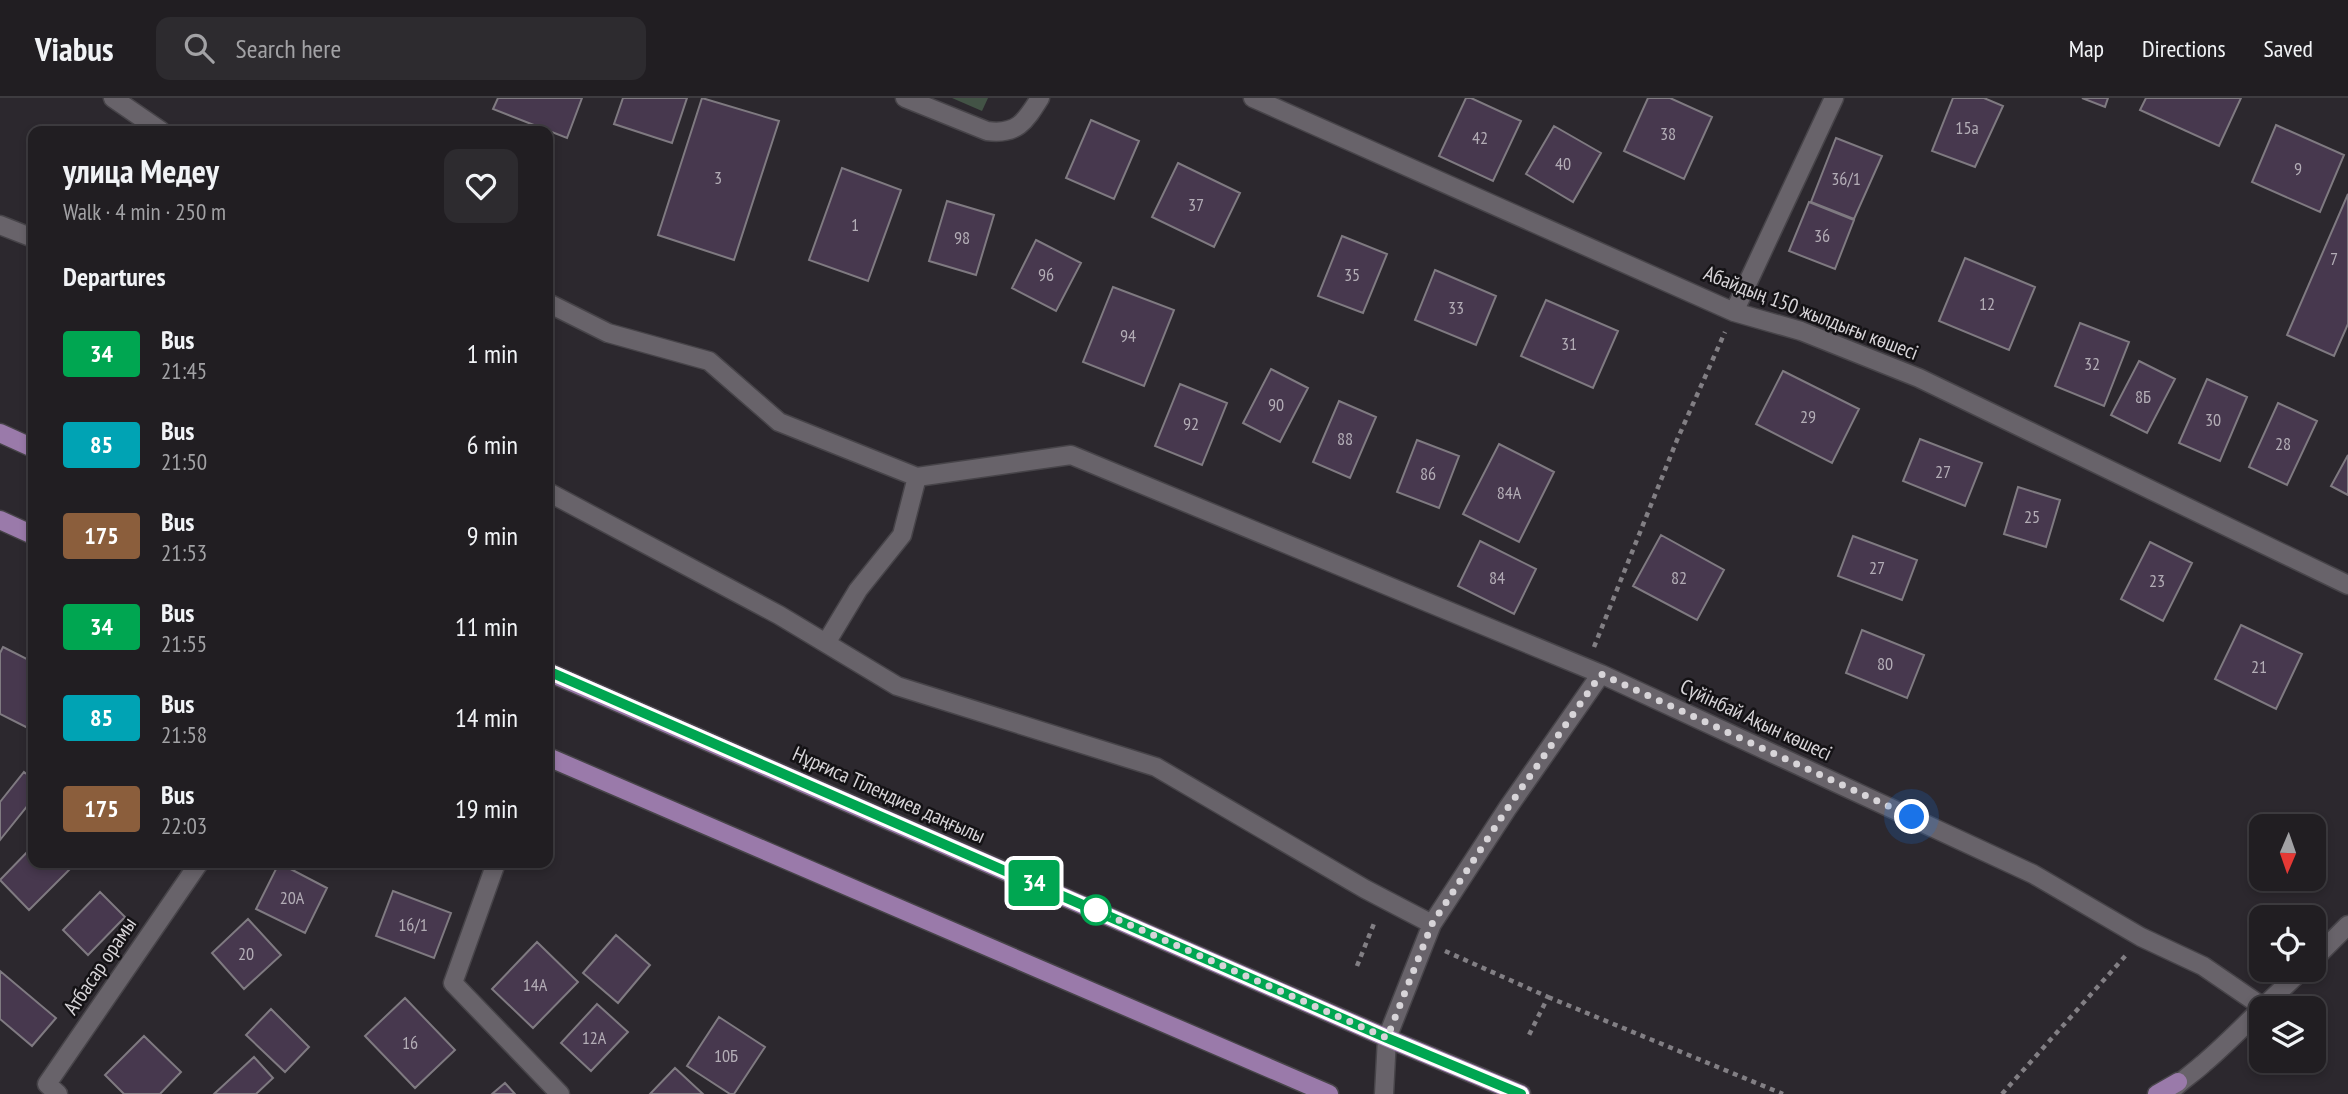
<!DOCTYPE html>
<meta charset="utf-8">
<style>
body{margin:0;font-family:"PT Sans Narrow",sans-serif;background:#2d2b2f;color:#f1f3f6;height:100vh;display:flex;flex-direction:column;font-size:26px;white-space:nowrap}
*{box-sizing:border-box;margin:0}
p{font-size:23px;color:#a2a2a5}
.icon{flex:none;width:38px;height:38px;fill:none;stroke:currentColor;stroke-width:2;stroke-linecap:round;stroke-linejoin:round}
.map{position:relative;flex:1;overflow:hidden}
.side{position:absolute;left:28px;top:28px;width:525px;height:742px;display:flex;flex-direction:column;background:#211e22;border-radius:14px;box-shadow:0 4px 10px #0003,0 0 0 2px #3e3c40}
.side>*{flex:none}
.badge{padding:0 14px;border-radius:5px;font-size:24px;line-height:46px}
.needle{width:46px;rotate:182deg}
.buttons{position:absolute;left:2249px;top:716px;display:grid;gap:14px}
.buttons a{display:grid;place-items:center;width:77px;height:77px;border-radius:14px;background:#211e22;box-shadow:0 4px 10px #0003,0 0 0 2px #3e3c40;font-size:35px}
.you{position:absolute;width:35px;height:35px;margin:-18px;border:5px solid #fff;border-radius:50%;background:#1a73e8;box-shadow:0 0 0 10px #1a73e833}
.map>.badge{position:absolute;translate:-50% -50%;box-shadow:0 0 0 4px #fff}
h2{padding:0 35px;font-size:26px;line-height:63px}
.round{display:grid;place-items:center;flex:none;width:74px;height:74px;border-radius:14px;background:#2d2b2f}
.headline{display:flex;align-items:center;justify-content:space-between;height:119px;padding:0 35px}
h1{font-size:33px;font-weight:700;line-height:52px}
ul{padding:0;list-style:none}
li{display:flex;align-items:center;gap:21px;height:91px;padding:0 35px}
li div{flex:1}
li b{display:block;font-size:26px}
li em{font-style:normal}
li .badge{min-width:77px;font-weight:700;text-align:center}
header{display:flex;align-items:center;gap:42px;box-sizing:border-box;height:98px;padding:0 35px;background:#211e22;border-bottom:2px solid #3e3c40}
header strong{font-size:33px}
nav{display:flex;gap:38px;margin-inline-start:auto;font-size:24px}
.search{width:490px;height:63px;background:#2d2b2f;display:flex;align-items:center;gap:18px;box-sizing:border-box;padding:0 24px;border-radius:14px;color:#a2a2a5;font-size:26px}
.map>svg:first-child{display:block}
.green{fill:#435346}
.building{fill:#47384e;stroke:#7f7a81;stroke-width:2}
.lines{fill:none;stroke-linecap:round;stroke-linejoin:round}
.minor-casing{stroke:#474449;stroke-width:21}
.major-casing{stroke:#474449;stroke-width:21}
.path{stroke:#827f84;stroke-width:4.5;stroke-dasharray:5 5;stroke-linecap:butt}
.minor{stroke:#68636a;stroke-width:18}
.major{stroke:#9a7aaa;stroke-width:18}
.line-casing{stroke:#fff;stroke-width:16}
.line{stroke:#00a651;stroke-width:10}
.walk{stroke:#d7d4d8;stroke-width:7;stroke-dasharray:0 12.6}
.stop-dot{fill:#fff;stroke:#00a651;stroke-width:3.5}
.labels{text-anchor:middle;stroke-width:5;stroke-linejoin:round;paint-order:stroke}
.number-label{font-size:18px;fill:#b3adb6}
.street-label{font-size:21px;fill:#d7d4d8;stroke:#141215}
</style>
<header>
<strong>Viabus</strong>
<div class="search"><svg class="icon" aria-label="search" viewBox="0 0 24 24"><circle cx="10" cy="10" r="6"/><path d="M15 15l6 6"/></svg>Search here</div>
<nav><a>Map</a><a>Directions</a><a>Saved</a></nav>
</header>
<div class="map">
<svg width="2348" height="996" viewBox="0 0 2348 996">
<rect width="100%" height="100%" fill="#2c282e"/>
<path class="green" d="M 952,0 L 988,0 L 982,13 Z"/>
<path class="building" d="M 498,0 L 582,0 L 567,40 L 493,11 Z
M 623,0 L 687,0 L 672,45 L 614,26 Z
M 702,0 L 779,23 L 734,162 L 658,137 Z
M 1466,0 L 1471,0 L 1521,23 L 1493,83 L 1439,58 Z
M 1648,0 L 1670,0 L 1712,19 L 1684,81 L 1624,53 Z
M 1953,0 L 1984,0 L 2003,8 L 1975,69 L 1932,53 Z
M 2082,0 L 2108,0 L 2105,9 Z
M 2146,0 L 2241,0 L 2219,48 L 2140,12 Z
M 1091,22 L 1139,43 L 1114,101 L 1066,80 Z
M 2276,27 L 2344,57 L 2320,114 L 2252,84 Z
M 1554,28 L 1601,55 L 1573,104 L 1526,76 Z
M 1836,40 L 1882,58 L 1854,121 L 1811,104 Z
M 1178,65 L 1240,95 L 1214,149 L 1152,119 Z
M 842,70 L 901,92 L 868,183 L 809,162 Z
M 2348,96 L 2348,226 L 2334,258 L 2287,237 Z
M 947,103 L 994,117 L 976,177 L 929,163 Z
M 1809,104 L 1854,122 L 1835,171 L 1789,153 Z
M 1342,138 L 1387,156 L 1363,215 L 1318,198 Z
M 1036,142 L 1081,165 L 1056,213 L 1012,190 Z
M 1965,160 L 2035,189 L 2009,252 L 1939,223 Z
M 1435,172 L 1496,198 L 1476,247 L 1415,222 Z
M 1113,189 L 1174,212 L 1144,288 L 1083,264 Z
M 1546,202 L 1618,233 L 1593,290 L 1521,258 Z
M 2080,225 L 2129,244 L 2104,308 L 2055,288 Z
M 2139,263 L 2175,281 L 2147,335 L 2111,317 Z
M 1271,271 L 1308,290 L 1280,344 L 1243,325 Z
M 1783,273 L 1859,311 L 1832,365 L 1756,326 Z
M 2207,281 L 2247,299 L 2220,363 L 2179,345 Z
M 1180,286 L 1227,305 L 1202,367 L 1155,348 Z
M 1339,303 L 1376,319 L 1350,380 L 1313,364 Z
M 2278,305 L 2317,323 L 2287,387 L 2249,369 Z
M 1920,341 L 1982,365 L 1965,408 L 1903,383 Z
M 1417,342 L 1459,358 L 1439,410 L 1397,394 Z
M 1499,346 L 1554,374 L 1519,444 L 1463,416 Z
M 2348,357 L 2348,397 L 2331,388 Z
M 2018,389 L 2060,402 L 2046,449 L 2004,436 Z
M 1661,437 L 1724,472 L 1697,522 L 1633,488 Z
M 1853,438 L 1917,462 L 1902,502 L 1838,478 Z
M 1480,443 L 1536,471 L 1514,516 L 1458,488 Z
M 2150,444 L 2192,465 L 2163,523 L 2121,501 Z
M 2241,527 L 2302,556 L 2276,611 L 2215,581 Z
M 1862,532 L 1924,557 L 1907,600 L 1846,575 Z
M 3,549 L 33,564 L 33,623 L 30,631 L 0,616 L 0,555 Z
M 24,674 L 33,681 L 33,701 L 0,742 L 0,704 Z
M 33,748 L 33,765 L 64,765 L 70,771 L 29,812 L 0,782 Z
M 279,765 L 327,790 L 305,835 L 256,811 Z
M 393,793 L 451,815 L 434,860 L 376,838 Z
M 100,794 L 125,819 L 88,857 L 63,832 Z
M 248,821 L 281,857 L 244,891 L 212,855 Z
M 616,837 L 650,867 L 618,905 L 583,875 Z
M 537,844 L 578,884 L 533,930 L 492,891 Z
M 0,873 L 56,920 L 32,948 L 0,921 Z
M 405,900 L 455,952 L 415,990 L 365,938 Z
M 597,906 L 628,934 L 591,973 L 561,945 Z
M 271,911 L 309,949 L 285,974 L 246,937 Z
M 719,919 L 765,949 L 734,996 L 730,996 L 687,968 Z
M 144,938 L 181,974 L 160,996 L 124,996 L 105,977 Z
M 254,959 L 273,980 L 256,996 L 214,996 Z
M 675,970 L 703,996 L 650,996 Z
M 505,985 L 515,996 L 492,996 Z"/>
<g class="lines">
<defs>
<path id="minor" d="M 113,0 L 161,33
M 905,0 L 987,33 C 1017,37 1025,24 1040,0
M 1253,0 L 1734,214 L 1801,233 L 1919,280 L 2348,487
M 0,127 L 33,140
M 548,205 L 608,235 L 709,263 L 779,324 L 917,379 L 1071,357 L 1601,576
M 1734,214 L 1834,0
M 548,394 L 779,517 L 897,588 L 1156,669 L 1365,791 L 1432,826
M 826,545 L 858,492 L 902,437 L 917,379
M 496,765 L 453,885 L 560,996
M 2314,861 L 2348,827
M 2262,910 L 2302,872
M 58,996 L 47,986 L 199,765
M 1384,996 L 1387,940 L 1432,826 L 1507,711 L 1601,576 L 2033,776 L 2141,839 L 2203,868 L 2263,909
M 2169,996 C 2178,984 2191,977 2203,966 C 2223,949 2242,930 2261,911"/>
<path id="major" d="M 0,335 L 33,350
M 0,422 L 33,437
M 548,574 L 1387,940 L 1521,996
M 548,659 L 1329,996
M 2157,996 L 2178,984"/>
</defs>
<use href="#minor" class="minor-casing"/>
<use href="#major" class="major-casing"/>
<path class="path" d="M 1594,549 L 1677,342 L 1725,234
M 1445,853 L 1548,899 L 1527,941
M 1357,868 L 1375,823
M 1548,899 L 1783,996
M 2002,996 L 2127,856"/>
<use href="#minor" class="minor"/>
<use href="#major" class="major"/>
</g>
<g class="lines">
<defs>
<path id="line" d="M 548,573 L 1387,940 L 1521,996"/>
</defs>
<use href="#line" class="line-casing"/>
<use href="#line" class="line"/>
<path class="walk" d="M 1096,812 L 1387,940 L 1432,826 L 1507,711 L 1601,576 L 1912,719"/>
</g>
<circle class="stop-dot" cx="1096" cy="812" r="14"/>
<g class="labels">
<g class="number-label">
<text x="1967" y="36">15а</text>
<text x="1668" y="42">38</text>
<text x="1480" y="46">42</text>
<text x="1563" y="72">40</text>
<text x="2298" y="77">9</text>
<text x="718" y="86">3</text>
<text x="1846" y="87">36/1</text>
<text x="1196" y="113">37</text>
<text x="855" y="133">1</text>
<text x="1822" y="144">36</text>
<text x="962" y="146">98</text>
<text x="2334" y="167">7</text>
<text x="1046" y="183">96</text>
<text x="1352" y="183">35</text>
<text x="1987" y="212">12</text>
<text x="1456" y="216">33</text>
<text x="1128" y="244">94</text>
<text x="1569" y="252">31</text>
<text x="2092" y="272">32</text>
<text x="2143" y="305">8Б</text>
<text x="1276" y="313">90</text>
<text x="1808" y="325">29</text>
<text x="2213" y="328">30</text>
<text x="1191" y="332">92</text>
<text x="1345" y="347">88</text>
<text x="2283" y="352">28</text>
<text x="1943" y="380">27</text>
<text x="1428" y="382">86</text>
<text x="1509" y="401">84А</text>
<text x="2032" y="425">25</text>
<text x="1877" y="476">27</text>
<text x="1497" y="486">84</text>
<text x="1679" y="486">82</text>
<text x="2157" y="489">23</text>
<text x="1885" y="572">80</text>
<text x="2259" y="575">21</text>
<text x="292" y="806">20А</text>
<text x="413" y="833">16/1</text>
<text x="246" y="862">20</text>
<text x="535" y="893">14А</text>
<text x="594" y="946">12А</text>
<text x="410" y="951">16</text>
<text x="726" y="964">10Б</text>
</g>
<g class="street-label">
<text transform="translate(1811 215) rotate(21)" y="7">Абайдың 150 жылдығы көшесі</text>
<text transform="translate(1756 622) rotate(25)" y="7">Сүйінбай Ақын көшесі</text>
<text transform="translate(889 697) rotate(24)" y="7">Нұрғиса Тілендиев даңғылы</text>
<text transform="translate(100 868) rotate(-56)" y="7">Атбасар орамы</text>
</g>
</g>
</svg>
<div class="buttons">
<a><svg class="needle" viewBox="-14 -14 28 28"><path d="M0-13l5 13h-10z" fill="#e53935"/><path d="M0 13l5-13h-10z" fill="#a2a2a5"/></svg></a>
<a><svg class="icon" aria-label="locate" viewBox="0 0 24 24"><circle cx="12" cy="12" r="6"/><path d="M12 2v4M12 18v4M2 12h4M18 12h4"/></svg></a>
<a><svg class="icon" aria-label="layers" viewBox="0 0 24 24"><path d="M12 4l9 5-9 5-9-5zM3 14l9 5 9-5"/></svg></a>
</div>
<div class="you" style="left:1912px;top:719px"></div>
<b class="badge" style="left:1034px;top:785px;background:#00a651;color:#fff">34</b>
<section class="side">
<div class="headline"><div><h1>улица Медеу</h1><p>Walk · 4 min · 250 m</p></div><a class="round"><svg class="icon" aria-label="heart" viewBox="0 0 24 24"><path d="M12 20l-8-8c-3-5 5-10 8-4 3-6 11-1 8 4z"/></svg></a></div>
<h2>Departures</h2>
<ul>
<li><span class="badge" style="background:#00a651;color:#fff">34</span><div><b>Bus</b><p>21:45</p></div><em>1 min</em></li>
<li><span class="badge" style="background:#00a3b4;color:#fff">85</span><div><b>Bus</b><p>21:50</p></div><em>6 min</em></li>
<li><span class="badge" style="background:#8b5e3c;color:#fff">175</span><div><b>Bus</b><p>21:53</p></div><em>9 min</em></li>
<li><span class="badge" style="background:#00a651;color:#fff">34</span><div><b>Bus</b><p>21:55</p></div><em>11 min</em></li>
<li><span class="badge" style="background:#00a3b4;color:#fff">85</span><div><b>Bus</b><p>21:58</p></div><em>14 min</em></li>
<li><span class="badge" style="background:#8b5e3c;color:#fff">175</span><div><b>Bus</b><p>22:03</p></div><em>19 min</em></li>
</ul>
</section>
</div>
